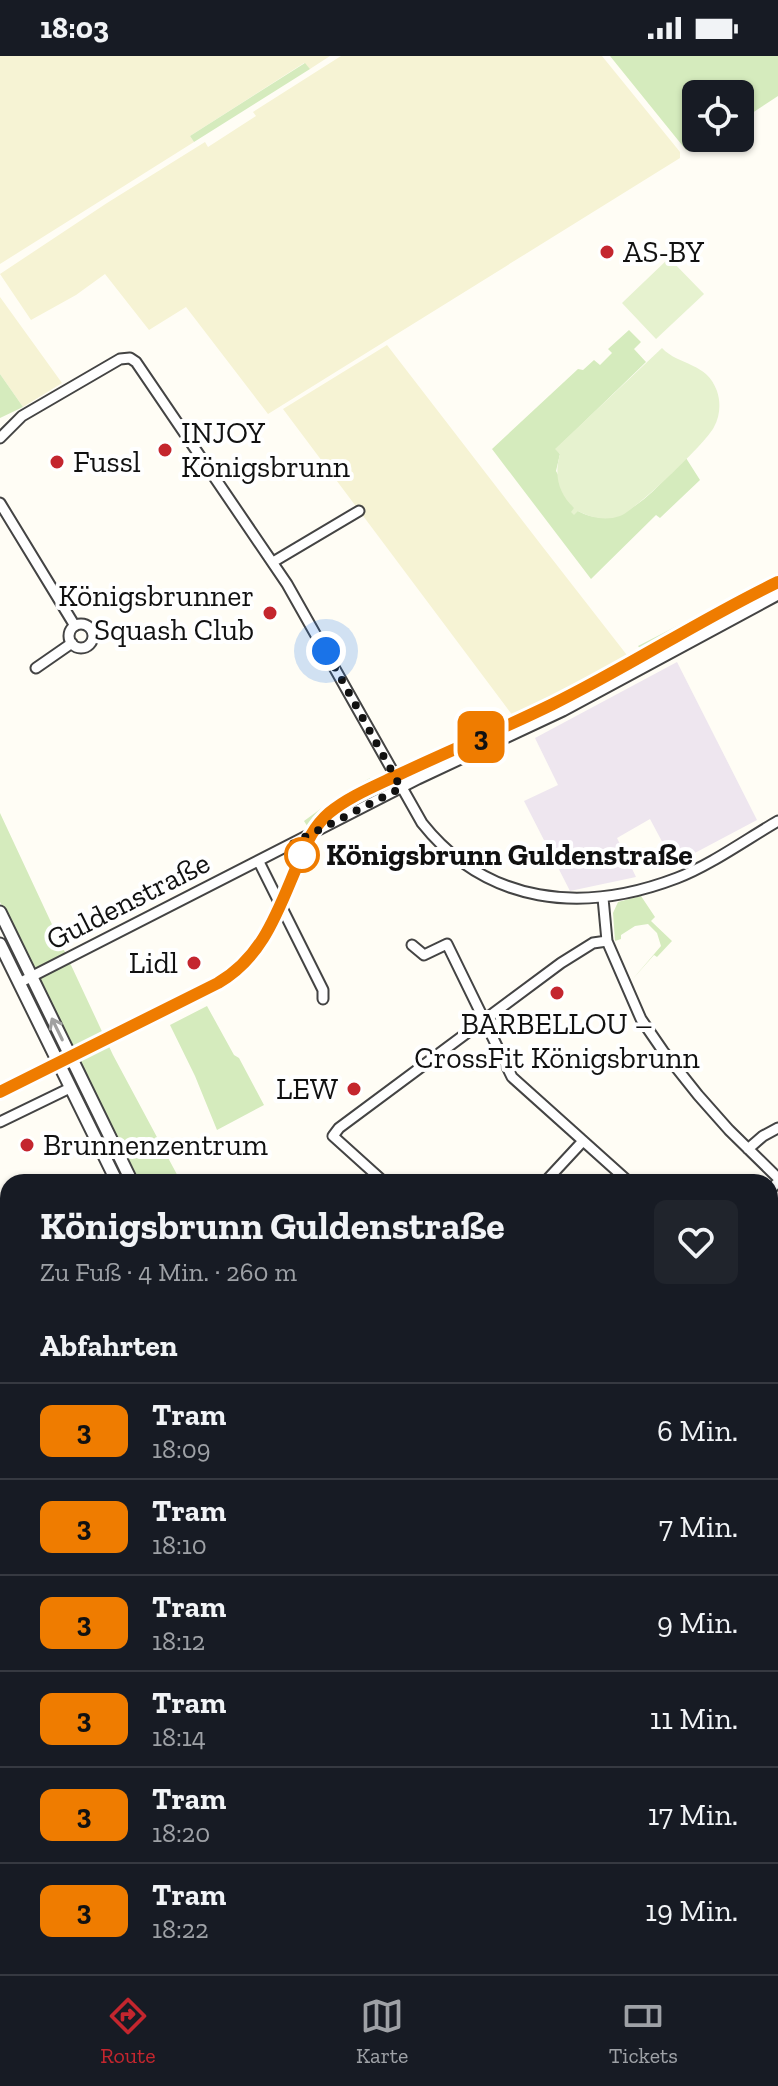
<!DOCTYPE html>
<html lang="de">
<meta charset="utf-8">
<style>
body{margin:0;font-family:"Zilla Slab",serif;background:#20242c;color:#f1f3f6;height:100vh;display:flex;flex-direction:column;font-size:30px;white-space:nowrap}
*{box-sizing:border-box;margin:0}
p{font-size:26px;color:#9ea1a6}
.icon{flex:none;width:44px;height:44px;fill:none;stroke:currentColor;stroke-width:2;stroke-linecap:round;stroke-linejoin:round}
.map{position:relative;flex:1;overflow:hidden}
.sheet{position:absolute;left:0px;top:1118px;width:778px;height:800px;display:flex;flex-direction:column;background:#171b24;border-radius:24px 24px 0 0;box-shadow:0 2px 6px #0004}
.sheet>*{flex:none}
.badge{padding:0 16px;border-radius:12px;font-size:28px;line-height:52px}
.buttons{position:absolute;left:682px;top:24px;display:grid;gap:16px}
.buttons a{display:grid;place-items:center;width:72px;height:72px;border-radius:12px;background:#171b24;box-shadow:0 2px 6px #0004;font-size:40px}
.you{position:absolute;width:40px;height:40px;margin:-20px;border:6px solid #fff;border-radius:50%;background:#1a73e8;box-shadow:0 0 0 12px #1a73e833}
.map>.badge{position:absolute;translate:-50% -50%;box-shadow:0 0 0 4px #fff}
h2{padding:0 40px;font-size:30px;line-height:72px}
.round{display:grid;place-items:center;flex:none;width:84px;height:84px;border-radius:12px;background:#20242c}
.headline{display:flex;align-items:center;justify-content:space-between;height:136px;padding:0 40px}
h1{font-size:38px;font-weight:800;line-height:60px}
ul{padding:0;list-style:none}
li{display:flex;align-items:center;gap:24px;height:96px;padding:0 40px;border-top:2px solid #363941}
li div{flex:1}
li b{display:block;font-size:30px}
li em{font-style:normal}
li .badge{min-width:88px;font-weight:700;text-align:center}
.status{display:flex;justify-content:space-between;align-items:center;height:56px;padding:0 40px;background:#171b24;direction:ltr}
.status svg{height:22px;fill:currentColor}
.dock{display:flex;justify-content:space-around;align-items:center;height:112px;border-top:2px solid #363941;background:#171b24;font-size:22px;color:#9ea1a6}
.dock a{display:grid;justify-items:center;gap:4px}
.dock .current{color:#c4262e}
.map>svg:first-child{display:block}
.industrial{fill:#eee6ef}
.farmland{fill:#f6f3d4}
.green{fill:#d5ebbd}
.pitch{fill:#e6f2cf}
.water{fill:#b9e0f7;stroke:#3f96cf;stroke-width:2}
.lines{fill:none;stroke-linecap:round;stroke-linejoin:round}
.minor-casing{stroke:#444;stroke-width:13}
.tertiary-casing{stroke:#444;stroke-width:15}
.secondary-casing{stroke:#333;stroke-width:16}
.minor{stroke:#fff;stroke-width:9}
.tertiary{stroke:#fff;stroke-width:11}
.secondary{stroke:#fff6b0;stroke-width:12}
.tram{stroke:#c4262e;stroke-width:2}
.oneway{stroke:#a0a0a0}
.line-casing{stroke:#fff;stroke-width:18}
.line{stroke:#ef7c00;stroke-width:12}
.walk{stroke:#111;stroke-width:8;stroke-dasharray:0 14.4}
.poi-dot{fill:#c4262e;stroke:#fff;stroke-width:3}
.stop-dot{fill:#fff;stroke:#ef7c00;stroke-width:4}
.labels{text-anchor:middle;stroke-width:8;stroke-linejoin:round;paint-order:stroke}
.poi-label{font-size:30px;fill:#111;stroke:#fff;text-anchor:start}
.stop-label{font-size:30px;font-weight:bold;fill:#111;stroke:#fff;text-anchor:start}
.street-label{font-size:30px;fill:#111;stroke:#fff}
</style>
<div class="status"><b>18:03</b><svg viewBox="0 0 49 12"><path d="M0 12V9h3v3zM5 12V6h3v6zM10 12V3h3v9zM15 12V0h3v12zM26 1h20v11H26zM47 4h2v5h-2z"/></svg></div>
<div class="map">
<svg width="778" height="1918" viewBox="0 0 778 1918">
<rect width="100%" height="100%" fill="#fffdf5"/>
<path class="industrial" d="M 677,606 L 757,764 L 674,808 L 650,763 L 617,782 L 636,821 L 570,835 L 524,745 L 558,729 L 535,682 Z"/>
<path class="farmland" d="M 0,0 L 330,0 L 310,13 L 304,7 L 190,80 L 194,86 L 0,208 Z
M 341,0 L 602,0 L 680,96 L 680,102 L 268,358 L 186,251 L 149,274 L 105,218 L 76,239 L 31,264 L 0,218 L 107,147 L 205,86 L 208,91 L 256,60 L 253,56 Z
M 0,241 L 62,327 L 23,351 L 0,318 Z
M 387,289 L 542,490 L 630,603 L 516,664 L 283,353 Z
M 518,1910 L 587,1910 L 591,1918 L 522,1918 Z"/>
<path class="green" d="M 610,0 L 778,0 L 778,40 L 740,65 L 740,38 L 696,38 L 696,82 L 713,82 L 692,95 L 686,94 Z
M 305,7 L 310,13 L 194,86 L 190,80 Z
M 629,274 L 641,286 L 634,293 L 646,306 L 556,393 L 560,398 L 556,415 L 578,455 C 623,479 656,430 686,402 L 700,424 L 660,462 L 656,459 L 591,523 L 492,393 L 578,313 L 583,314 L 594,304 L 600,309 L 612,297 L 608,293 Z
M 0,318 L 23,351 L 0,362 Z
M 778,518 L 778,534 L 711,568 L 649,603 L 638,590 Z
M 637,600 L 641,608 L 543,660 L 415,720 L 410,718 L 406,713 L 516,664 Z
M 370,722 L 374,729 L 324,758 L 309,773 L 304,765 L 338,740 Z
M 0,757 L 113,999 L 181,1126 L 140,1126 L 0,846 Z
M 641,840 L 655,861 L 651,865 L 672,885 L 657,901 L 654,899 L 631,925 L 661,890 L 657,877 L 648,868 L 635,870 L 621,879 L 621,883 L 615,885 L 613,857 L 618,846 Z
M 207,950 L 234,999 L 239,1002 L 264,1049 L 217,1074 L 195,1020 L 170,969 Z
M 778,1748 L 778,1823 L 770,1826 L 770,1763 Z
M 609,1910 L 719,1910 L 722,1918 L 612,1918 Z"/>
<path class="pitch" d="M 669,202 L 704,238 L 656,283 L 622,247 Z
M 662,292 C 679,310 707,306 717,335 C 721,347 720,360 714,371 C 706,387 636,454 620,460 C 606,465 591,462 578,455 L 574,459 L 571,456 L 574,452 C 558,437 554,419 560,398 L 555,393 Z"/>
<path class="water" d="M 778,1823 L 778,1918 L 722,1918 L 719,1910 L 770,1910 L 770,1826 Z"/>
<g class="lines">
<defs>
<path id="minor" d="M 0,382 L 22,360 L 120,303 L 130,302 L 136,306 L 287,528 L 422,767 C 487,849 583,858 677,822 C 709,810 747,783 778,765
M 0,447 L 75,570
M 273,506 L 359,455
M69 580a12 12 0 1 1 24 0a12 12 0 1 1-24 0Z
M 36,612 L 72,587
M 259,806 L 323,934 L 323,943
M 603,842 L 607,885 L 641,963 L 663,995 L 698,1039 L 729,1074 L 778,1122
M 412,889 L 424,899 L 447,888 L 512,1021 L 629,1126
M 19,927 L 418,723 L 563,655 L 778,539
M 0,1066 L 70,1032
M 748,1093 L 763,1080 L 778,1072
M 384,1126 L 333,1080 L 339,1072 L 561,907 L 593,887 L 607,885
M 545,1126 L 583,1085
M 770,1134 L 778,1126
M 770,1252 L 778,1259
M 0,1265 L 8,1259
M 770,1512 L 778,1508
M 0,1518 L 8,1513
M 770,1520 L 778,1530
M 770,1708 L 778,1717
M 0,1882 L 8,1879
M 98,1910 L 104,1918
M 219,1910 L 224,1918
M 52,1918 L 54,1910
M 437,1918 L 456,1910"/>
<path id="tertiary" d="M 0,856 L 132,1126
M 0,888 L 117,1126
M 0,1767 L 8,1762"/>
<path id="secondary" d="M 770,1380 L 778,1376
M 603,1910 L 607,1918"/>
</defs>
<use href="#minor" class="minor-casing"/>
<use href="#tertiary" class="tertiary-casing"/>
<use href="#secondary" class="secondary-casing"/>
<use href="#minor" class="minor"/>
<use href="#tertiary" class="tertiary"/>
<use href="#secondary" class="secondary"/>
<path class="tram" d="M 0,1036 L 218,927 L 245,908 L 261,889 L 312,777 L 332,754 L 396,721 L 553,648 L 726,552 L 778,526"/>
</g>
<defs><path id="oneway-shaft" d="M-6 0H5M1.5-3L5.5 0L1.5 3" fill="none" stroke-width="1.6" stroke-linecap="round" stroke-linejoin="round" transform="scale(2)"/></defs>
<use class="oneway" href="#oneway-shaft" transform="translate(57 973) rotate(-116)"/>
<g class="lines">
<defs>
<path id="line" d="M 0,1036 L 218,927 C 265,900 279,851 300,803 C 307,786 314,770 329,757 C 348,741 375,730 398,719 C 449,695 502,673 553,648 C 630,610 701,563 778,526"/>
</defs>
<use href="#line" class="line-casing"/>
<use href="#line" class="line"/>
<path class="walk" d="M 302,799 L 293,787 L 401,732 L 326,595"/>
</g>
<g class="poi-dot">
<circle cx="607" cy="196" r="8"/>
<circle cx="165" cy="394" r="8"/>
<circle cx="57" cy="406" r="8"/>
<circle cx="270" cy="557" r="8"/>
<circle cx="194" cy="907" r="8"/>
<circle cx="557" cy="937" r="8"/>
<circle cx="354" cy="1033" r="8"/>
<circle cx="27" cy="1089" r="8"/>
</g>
<circle class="stop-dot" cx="302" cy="799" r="16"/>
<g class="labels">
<g class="poi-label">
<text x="623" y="206">AS-BY</text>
<text x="181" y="387">INJOY<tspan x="181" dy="34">Königsbrunn</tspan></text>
<text x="73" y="416">Fussl</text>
<text x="254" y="550" text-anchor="end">Königsbrunner<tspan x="254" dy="34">Squash Club</tspan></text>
<text x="178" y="917" text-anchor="end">Lidl</text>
<text x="557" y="978" text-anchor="middle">BARBELLOU –<tspan x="557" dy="34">CrossFit Königsbrunn</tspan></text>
<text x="338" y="1043" text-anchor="end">LEW</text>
<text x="43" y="1099">Brunnenzentrum</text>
</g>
<g class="stop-label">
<text x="326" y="809">Königsbrunn Guldenstraße</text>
</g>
<g class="street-label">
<text transform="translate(128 845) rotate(-27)" y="10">Guldenstraße</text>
</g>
</g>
</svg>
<div class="buttons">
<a><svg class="icon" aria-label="locate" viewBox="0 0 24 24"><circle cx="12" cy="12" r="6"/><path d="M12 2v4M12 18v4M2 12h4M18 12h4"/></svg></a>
</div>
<div class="you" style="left:326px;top:595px"></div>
<b class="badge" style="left:481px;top:681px;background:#ef7c00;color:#111">3</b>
<section class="sheet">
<div class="headline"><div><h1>Königsbrunn Guldenstraße</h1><p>Zu Fuß · 4 Min. · 260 m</p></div><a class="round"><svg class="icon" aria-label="heart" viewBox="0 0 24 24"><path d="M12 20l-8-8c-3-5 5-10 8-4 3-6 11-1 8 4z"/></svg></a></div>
<h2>Abfahrten</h2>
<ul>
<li><span class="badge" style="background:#ef7c00;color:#111">3</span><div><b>Tram</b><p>18:09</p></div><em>6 Min.</em></li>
<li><span class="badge" style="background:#ef7c00;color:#111">3</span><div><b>Tram</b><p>18:10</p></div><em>7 Min.</em></li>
<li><span class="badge" style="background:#ef7c00;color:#111">3</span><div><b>Tram</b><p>18:12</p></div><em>9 Min.</em></li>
<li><span class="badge" style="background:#ef7c00;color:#111">3</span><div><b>Tram</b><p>18:14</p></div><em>11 Min.</em></li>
<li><span class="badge" style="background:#ef7c00;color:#111">3</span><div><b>Tram</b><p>18:20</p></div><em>17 Min.</em></li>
<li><span class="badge" style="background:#ef7c00;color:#111">3</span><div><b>Tram</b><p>18:22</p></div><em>19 Min.</em></li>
</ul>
</section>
</div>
<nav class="dock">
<a class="current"><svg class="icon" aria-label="directions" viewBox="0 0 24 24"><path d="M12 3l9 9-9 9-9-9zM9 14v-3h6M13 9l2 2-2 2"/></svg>Route</a>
<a><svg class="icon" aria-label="map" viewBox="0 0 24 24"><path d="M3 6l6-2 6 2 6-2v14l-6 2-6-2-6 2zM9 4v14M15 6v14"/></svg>Karte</a>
<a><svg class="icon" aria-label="tickets" viewBox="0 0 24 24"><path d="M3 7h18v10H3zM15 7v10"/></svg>Tickets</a>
</nav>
